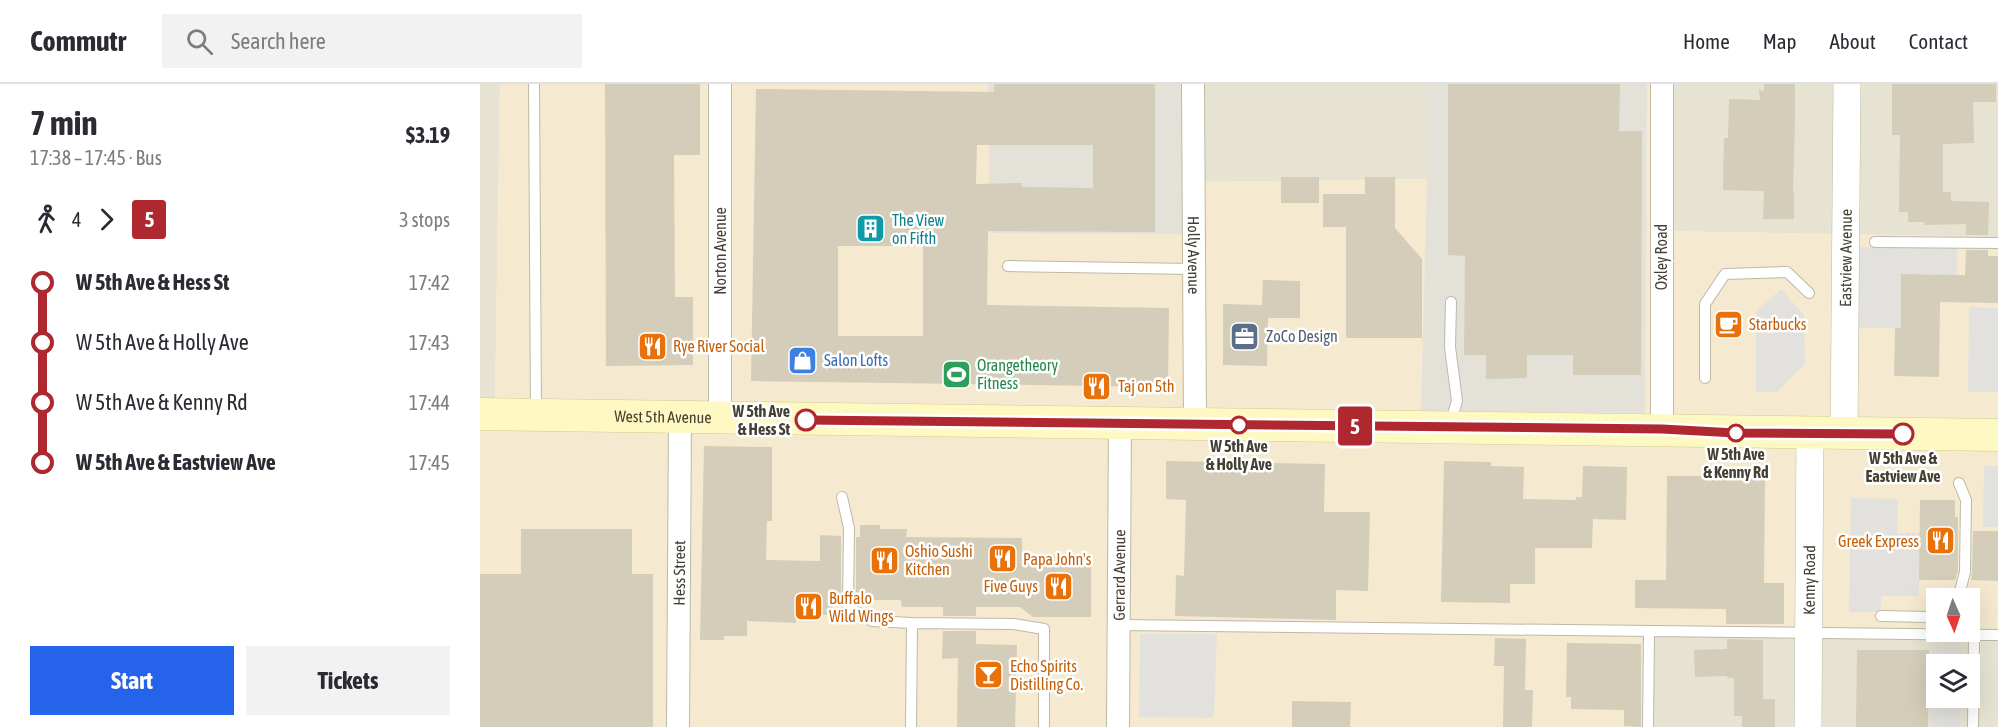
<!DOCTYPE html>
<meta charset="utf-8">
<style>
body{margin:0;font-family:"Asap Condensed",sans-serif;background:#f2f2f3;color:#2b2b33;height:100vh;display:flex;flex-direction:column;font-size:22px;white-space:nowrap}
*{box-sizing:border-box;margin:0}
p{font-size:20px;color:#7c7c81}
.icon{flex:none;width:33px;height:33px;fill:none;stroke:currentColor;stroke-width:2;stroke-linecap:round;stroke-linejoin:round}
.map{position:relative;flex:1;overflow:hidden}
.side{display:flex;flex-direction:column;background:#fff;width:480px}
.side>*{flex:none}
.badge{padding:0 12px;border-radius:4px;font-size:21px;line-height:39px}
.needle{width:39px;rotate:177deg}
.fabs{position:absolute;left:1446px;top:504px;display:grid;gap:12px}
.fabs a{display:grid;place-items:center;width:54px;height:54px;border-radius:0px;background:#fff;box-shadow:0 6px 24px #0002;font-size:30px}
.map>.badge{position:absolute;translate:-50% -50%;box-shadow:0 0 0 3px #fff}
.legs{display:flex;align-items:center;gap:9px;height:66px;padding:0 30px;font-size:20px}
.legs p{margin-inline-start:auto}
.head{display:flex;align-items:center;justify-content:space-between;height:102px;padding:0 30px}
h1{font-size:33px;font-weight:700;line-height:45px}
.button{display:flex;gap:12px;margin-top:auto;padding:12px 30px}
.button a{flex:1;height:69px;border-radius:0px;background:#2563eb;color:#fff;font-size:24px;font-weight:700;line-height:69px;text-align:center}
.button a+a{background:#f2f2f3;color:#2b2b33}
ul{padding:0 30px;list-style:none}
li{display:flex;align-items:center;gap:21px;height:60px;font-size:22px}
li i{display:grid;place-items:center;width:9px;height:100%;margin:0 8px;background:currentColor}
li i::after{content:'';width:15px;height:15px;margin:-8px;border:4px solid;border-radius:50%;background:#fff}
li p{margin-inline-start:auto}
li:first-child i{background:linear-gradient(#0000 50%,currentColor 0)}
li:last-child i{background:linear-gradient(currentColor 50%,#0000 0)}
header{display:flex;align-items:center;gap:36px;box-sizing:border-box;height:84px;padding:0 30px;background:#fff;border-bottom:2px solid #e1e1e2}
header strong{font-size:28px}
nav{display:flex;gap:33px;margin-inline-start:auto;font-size:21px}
.search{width:420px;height:54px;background:#f2f2f3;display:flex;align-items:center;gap:15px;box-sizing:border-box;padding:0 21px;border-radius:0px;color:#7c7c81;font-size:22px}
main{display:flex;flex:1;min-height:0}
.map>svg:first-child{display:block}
.residential{fill:#e6e3d2;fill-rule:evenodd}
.commercial{fill:#f5eacf;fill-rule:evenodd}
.industrial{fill:#e4e1d9}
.parking{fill:#e3e1dd}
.building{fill:#d4cdba;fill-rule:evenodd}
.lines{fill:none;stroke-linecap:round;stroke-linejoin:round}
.service-casing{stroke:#bdb9a7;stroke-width:12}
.minor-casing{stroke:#bdb9a7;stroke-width:24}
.tertiary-casing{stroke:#bdb9a7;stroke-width:28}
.secondary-casing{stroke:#d2ca94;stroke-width:33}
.service{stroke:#fff;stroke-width:10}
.minor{stroke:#fff;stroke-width:22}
.tertiary{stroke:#fff;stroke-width:27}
.secondary{stroke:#fef8c2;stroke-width:32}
.line-1-casing{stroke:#fff;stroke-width:14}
.line-1{stroke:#af272f;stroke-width:9}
.stop-1-dot{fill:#fff;stroke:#af272f;stroke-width:3}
.labels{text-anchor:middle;stroke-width:5;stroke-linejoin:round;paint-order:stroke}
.culture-label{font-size:16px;fill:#0d838f;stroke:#fff;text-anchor:start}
.street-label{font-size:16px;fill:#444034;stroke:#fff}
.food-label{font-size:16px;fill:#c56008;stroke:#fff;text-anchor:start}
.service-label{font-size:16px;fill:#4e5e75;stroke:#fff;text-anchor:start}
.shop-label{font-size:16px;fill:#366cbe;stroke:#fff;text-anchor:start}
.leisure-label{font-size:16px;fill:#27864d;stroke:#fff;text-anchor:start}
.stop-label{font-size:16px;font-weight:bold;fill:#444034;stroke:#fff}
</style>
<header>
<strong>Commutr</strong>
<div class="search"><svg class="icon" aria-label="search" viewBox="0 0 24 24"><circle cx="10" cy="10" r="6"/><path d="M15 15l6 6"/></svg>Search here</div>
<nav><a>Home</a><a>Map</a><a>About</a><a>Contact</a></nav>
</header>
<main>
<section class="side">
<div class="head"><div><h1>7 min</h1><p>17:38 – 17:45 · Bus</p></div><b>$3.19</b></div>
<div class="legs"><svg class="icon" aria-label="walk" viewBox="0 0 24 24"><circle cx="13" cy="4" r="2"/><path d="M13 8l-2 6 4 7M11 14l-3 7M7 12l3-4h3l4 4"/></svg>4<svg class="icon" aria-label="forward" viewBox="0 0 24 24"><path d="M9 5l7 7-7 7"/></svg><b class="badge" style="background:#af272f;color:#fff">5</b><p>3 stops</p></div>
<ul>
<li><i style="color:#af272f"></i><b>W 5th Ave &amp; Hess St</b><p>17:42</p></li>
<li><i style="color:#af272f"></i><span>W 5th Ave &amp; Holly Ave</span><p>17:43</p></li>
<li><i style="color:#af272f"></i><span>W 5th Ave &amp; Kenny Rd</span><p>17:44</p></li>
<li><i style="color:#af272f"></i><b>W 5th Ave &amp; Eastview Ave</b><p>17:45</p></li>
</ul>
<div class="button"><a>Start</a><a>Tickets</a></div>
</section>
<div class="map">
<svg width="1518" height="643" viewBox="0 0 1518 643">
<rect width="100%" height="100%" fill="#f2f0e4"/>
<path class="residential" d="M 0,0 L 20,0 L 15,315 L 0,315 Z
M 706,0 L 947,0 L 947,95 L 707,98 Z
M 1183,0 L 1518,0 L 1518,153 L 1183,147 Z
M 1170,546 L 1518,549 L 1518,643 L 1169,643 ZM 1456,580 L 1490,580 L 1490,614 L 1456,614 Z"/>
<path class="commercial" d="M 20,0 L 508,0 L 511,149 L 707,98 L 947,95 L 941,327 L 1165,329 L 1167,0 L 1183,0 L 1183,147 L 1518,153 L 1518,549 L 1171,546 L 1169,643 L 0,643 L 0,315 L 15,314 ZM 1456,514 L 1490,514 L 1490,548 L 1456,548 Z"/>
<path class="industrial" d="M 508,0 L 706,0 L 707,150 L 510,149 Z
M 947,0 L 1167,0 L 1165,329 L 941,327 L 947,95 Z"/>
<path class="parking" d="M 1379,163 L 1477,164 L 1477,201 L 1455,190 L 1422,190 L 1421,244 L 1379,244 Z
M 1301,205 L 1324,231 L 1325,280 L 1297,308 L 1276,308 L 1276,228 Z
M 1489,223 L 1518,224 L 1518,308 L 1488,308 Z
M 1504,382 L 1518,382 L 1518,443 L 1503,443 Z
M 1371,414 L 1418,415 L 1417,449 L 1440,449 L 1439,512 L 1401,512 L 1401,528 L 1369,528 Z
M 660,550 L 737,550 L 734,634 L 659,633 Z
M 1453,563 L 1480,564 L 1479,580 L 1456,580 L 1456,614 L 1479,614 L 1479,643 L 1452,643 Z"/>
<path class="building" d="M 125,0 L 220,0 L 220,71 L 194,71 L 195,213 L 213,213 L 213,281 L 126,282 Z
M 514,0 L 675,0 L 675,148 L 508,147 L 507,221 L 689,224 L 688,303 L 271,297 L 276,5 L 514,8 ZM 497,61 L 613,61 L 613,104 L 542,103 L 542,99 L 496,100 ZM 358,162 L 443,162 L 443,252 L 358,252 Z
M 968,0 L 1140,0 L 1139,47 L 1162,47 L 1161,291 L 1093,291 L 1093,271 L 1047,271 L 1047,294 L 1006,295 L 1006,271 L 984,271 L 985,172 L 968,171 Z
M 1284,0 L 1315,0 L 1315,35 L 1313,108 L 1314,108 L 1314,135 L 1283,135 L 1284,107 L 1243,106 L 1244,54 L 1248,54 L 1249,15 L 1280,16 L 1279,6 L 1284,7 Z
M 1412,0 L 1516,0 L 1516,18 L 1493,18 L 1494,59 L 1463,60 L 1463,108 L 1471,108 L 1471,117 L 1509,118 L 1508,151 L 1486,151 L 1486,140 L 1444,141 L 1445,138 L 1428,138 L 1428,128 L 1419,128 L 1420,51 L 1412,51 Z
M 801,93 L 839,93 L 839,119 L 801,119 Z
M 885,93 L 915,93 L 915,144 L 942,175 L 942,254 L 866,254 L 866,143 L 843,143 L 843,110 L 885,110 Z
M 1486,166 L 1508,166 L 1508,172 L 1518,172 L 1518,219 L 1460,218 L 1459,293 L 1414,292 L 1415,244 L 1421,244 L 1421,190 L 1485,191 Z
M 783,196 L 820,197 L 820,234 L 788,234 L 787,282 L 743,281 L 743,220 L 782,221 Z
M 224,362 L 292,363 L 292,437 L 287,437 L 286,476 L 340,477 L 340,451 L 361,452 L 361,515 L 353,515 L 352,531 L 316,531 L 316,539 L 267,537 L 267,552 L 244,552 L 244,556 L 220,556 Z
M 686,377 L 845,380 L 844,428 L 890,428 L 888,507 L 856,506 L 856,536 L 695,532 L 696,491 L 704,492 L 706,416 L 686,415 Z
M 964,377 L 1011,378 L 1011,382 L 1044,383 L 1043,415 L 1096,416 L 1096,413 L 1102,413 L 1103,382 L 1147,383 L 1146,436 L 1113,435 L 1112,464 L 1055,464 L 1055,500 L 1030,500 L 1030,519 L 961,518 Z
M 1187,392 L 1285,392 L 1284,499 L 1304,499 L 1304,540 L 1246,540 L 1246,525 L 1155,524 L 1155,496 L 1186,496 Z
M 1440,416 L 1475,416 L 1475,433 L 1478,433 L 1478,487 L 1475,496 L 1439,496 Z
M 380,441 L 400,441 L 400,445 L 427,445 L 426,453 L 542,454 L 542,472 L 611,472 L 611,533 L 553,533 L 540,523 L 496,523 L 496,532 L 463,532 L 463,523 L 422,523 L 421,516 L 376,516 L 376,453 L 380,453 Z
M 41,445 L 152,445 L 152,490 L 173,490 L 173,643 L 0,643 L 0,490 L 41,490 Z
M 1493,447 L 1518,447 L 1518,497 L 1491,496 L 1492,488 Z
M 463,547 L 496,547 L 496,560 L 537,561 L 535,643 L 477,643 L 478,574 L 462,575 Z
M 1015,554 L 1046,555 L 1045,606 L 1053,606 L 1052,643 L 1023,643 L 1024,582 L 1014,582 Z
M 1247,555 L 1283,556 L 1283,615 L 1295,615 L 1295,643 L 1262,643 L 1262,632 L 1254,632 L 1254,594 L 1247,594 L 1247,592 L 1215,593 L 1214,566 L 1247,565 Z
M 1087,559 L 1161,560 L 1161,643 L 1144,642 L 1144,626 L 1091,625 L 1091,613 L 1086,613 Z
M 1377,566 L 1449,566 L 1448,643 L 1376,643 Z
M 812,617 L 871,618 L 870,643 L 812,643 Z"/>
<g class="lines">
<defs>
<path id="service" d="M 54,0 L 56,328
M 1395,158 L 1518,159
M 528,182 L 714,185
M 1225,294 L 1225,220 L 1245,190 L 1307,188 L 1329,209
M 970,340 L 977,317 L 970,263 L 971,218
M 362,413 L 369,444 L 368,523 L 392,537 L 432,539 L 534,540 L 564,545 L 564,643
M 1476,514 L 1480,507 L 1485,488 L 1486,416 L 1479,399
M 1401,532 L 1448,533 L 1456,531
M 638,541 L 1518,551
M 431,643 L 432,539
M 1168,643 L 1169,547
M 1493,643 L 1494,551"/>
<g id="minor">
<path d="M 240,0 L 240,335"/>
<path id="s1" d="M 713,0 L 715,341"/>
<path d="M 1182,345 L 1182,0"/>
<path id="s2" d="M 198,643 L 200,334"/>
<path id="s3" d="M 638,643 L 640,340"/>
</g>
<g id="tertiary">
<path id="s4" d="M 1364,350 L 1367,0"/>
<path id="s5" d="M 1328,643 L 1330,349"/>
</g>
<g id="secondary">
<path id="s6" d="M 0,330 L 1518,351"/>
</g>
</defs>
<use href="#service" class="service-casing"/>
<use href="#minor" class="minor-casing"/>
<use href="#tertiary" class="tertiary-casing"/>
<use href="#secondary" class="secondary-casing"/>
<use href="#service" class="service"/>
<use href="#minor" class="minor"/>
<use href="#tertiary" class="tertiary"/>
<use href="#secondary" class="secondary"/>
</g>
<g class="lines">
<defs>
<path id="line-1" d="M 326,336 L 1182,345 L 1256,349 L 1423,350"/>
</defs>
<use href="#line-1" class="line-1-casing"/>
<use href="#line-1" class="line-1"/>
</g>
<defs>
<symbol id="building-square" viewBox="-11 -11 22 22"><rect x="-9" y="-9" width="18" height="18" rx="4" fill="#0f9aa8" stroke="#fff"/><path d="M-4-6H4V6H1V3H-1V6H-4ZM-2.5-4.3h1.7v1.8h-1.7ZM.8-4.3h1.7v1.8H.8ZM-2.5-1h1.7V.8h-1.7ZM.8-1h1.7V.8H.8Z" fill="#fff"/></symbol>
<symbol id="cafe-square" viewBox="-11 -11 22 22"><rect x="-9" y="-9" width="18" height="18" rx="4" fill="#e8710a" stroke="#fff"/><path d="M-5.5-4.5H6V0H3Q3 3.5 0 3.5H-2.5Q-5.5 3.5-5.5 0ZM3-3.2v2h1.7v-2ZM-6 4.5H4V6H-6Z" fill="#fff"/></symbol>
<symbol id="office-square" viewBox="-11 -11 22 22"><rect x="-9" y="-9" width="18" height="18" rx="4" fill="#5c6f8a" stroke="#fff"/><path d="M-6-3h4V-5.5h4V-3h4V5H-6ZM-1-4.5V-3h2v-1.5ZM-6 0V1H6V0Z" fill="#fff"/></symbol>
<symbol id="restaurant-square" viewBox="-11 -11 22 22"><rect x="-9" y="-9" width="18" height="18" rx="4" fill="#e8710a" stroke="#fff"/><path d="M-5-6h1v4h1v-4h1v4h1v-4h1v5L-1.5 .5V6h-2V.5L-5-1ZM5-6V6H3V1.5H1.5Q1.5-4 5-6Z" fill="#fff"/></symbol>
<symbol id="shop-square" viewBox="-11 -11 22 22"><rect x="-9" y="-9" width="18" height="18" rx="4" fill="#3f7fe0" stroke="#fff"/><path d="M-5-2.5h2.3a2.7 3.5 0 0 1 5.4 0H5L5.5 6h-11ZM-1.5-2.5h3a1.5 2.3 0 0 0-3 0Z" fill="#fff"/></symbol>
<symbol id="stadium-square" viewBox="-11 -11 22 22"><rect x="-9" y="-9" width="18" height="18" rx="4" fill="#2e9e5b" stroke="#fff"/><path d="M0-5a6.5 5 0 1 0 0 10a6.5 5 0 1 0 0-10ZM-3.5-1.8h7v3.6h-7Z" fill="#fff"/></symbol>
<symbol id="bar-square" viewBox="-11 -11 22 22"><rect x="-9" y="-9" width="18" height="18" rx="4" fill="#e8710a" stroke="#fff"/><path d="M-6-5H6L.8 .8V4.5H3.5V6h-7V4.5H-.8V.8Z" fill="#fff"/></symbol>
</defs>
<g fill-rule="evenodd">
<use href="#building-square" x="374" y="128" width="33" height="33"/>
<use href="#cafe-square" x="1232" y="224" width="33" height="33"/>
<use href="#office-square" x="748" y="236" width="33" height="33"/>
<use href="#restaurant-square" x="156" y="246" width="33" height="33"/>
<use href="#shop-square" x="306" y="260" width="33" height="33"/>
<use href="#stadium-square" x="460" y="274" width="33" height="33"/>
<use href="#restaurant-square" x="600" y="286" width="33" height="33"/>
<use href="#restaurant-square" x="1444" y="440" width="33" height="33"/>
<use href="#restaurant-square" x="506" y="458" width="33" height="33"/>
<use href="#restaurant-square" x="388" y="460" width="33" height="33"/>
<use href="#restaurant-square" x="562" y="486" width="33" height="33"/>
<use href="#restaurant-square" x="312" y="506" width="33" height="33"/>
<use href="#bar-square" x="492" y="574" width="33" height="33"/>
</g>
<g class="stop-1-dot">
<circle cx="326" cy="336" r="10"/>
<circle cx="759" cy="341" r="8"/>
<circle cx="1256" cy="349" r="8"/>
<circle cx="1423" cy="350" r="10"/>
</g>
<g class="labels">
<g class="culture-label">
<text x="412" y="142">The View<tspan x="412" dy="18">on Fifth</tspan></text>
</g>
<g class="street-label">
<text transform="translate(240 167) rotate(-90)" y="6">Norton Avenue</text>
<text dy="6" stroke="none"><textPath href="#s1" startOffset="171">Holly Avenue</textPath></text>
<text transform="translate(1181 173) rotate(-90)" y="6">Oxley Road</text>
<text dy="6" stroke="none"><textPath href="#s4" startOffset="176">Eastview Avenue</textPath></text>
<text dy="6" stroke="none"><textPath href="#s6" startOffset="183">West 5th Avenue</textPath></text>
<text dy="6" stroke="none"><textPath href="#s2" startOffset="154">Hess Street</textPath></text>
<text dy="6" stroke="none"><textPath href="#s3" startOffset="152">Gerrard Avenue</textPath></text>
<text dy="6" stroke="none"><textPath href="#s5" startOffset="147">Kenny Road</textPath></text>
</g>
<g class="food-label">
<text x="1269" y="246">Starbucks</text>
<text x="193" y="268">Rye River Social</text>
<text x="638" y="308">Taj on 5th</text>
<text x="1439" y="463" text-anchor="end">Greek Express</text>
<text x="425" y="473">Oshio Sushi<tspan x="425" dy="18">Kitchen</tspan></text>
<text x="543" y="481">Papa John's</text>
<text x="558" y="508" text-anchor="end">Five Guys</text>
<text x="349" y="520">Buffalo<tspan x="349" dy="18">Wild Wings</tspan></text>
<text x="530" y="588">Echo Spirits<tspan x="530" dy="18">Distilling Co.</tspan></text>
</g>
<g class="service-label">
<text x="786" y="258">ZoCo Design</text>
</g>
<g class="shop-label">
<text x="344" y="282">Salon Lofts</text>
</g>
<g class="leisure-label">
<text x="497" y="287">Orangetheory<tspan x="497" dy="18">Fitness</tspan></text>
</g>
<g class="stop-label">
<text x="310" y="333" text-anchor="end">W 5th Ave<tspan x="310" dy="18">&amp; Hess St</tspan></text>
<text x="759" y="368">W 5th Ave<tspan x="759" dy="18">&amp; Holly Ave</tspan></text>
<text x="1256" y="376">W 5th Ave<tspan x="1256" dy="18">&amp; Kenny Rd</tspan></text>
<text x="1423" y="380">W 5th Ave &amp;<tspan x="1423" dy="18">Eastview Ave</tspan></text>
</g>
</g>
</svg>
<div class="fabs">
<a><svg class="needle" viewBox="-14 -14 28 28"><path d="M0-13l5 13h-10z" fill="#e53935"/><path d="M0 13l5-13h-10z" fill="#7c7c81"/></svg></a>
<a><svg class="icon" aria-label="layers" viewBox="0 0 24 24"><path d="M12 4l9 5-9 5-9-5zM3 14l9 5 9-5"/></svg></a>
</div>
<b class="badge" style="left:875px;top:342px;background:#af272f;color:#fff">5</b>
</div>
</main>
